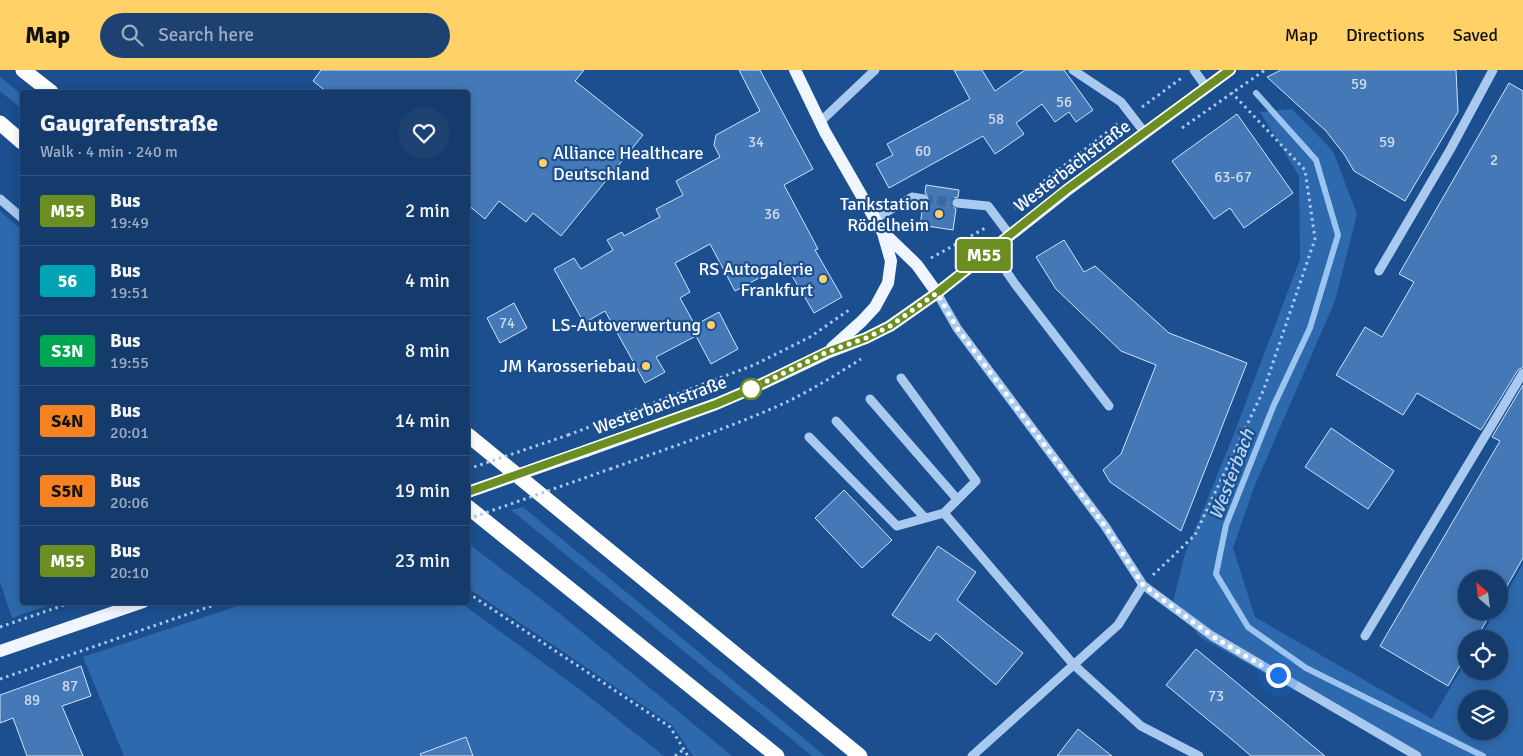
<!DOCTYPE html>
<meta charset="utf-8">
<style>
body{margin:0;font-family:Signika,sans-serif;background:#1d4271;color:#f1f3f6;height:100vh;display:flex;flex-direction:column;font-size:19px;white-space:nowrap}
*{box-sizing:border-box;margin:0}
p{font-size:16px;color:#9dadc1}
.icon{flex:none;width:28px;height:28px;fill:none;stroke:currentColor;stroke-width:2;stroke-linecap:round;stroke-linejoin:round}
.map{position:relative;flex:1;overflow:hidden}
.sheet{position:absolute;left:20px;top:20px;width:450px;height:515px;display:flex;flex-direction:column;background:#143b6b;border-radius:5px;box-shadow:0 2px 12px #0003,0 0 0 1px #33557e}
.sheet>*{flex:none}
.badge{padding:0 10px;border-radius:4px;font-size:18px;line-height:32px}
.needle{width:32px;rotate:332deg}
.buttons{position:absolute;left:1458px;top:500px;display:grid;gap:10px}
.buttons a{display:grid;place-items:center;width:50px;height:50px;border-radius:50%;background:#143b6b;box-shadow:0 2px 12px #0003,0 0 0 1px #33557e;font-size:25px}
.you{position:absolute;width:25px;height:25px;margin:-12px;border:4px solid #fff;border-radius:50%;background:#1a73e8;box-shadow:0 0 0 8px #1a73e833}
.map>.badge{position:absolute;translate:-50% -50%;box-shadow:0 0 0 2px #fff}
.round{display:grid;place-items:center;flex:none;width:52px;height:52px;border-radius:26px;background:#1d4271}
.summary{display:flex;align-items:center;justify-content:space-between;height:85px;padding:0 20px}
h1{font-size:24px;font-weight:800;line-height:38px}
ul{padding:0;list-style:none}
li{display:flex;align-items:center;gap:15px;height:70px;padding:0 20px;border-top:1px solid #33557e}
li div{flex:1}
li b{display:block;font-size:19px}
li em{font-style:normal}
li .badge{min-width:55px;font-weight:700;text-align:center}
header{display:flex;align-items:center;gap:30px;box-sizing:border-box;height:70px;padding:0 25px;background:#ffd166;color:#111}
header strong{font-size:24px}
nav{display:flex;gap:28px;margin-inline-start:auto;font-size:18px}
.search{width:350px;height:45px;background:#1d4271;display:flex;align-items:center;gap:12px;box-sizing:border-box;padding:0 18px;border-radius:28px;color:#9dadc1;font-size:19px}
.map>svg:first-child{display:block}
.green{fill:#2e69ad;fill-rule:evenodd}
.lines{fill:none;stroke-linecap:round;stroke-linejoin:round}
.stream{stroke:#9cc4f0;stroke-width:6}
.building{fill:#4478b7;stroke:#cfe3fa}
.minor-tunnel{stroke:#3d69a0;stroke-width:9;stroke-dasharray:9 4.5;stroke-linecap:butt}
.path{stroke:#a9c9ee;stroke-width:3;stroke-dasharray:2.5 4;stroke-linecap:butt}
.minor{stroke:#a9c9ee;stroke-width:9}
.major{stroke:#f0f6ff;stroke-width:12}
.highway{stroke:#fff;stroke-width:15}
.path-bridge{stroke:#a9c9ee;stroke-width:3;stroke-dasharray:2.5 4;stroke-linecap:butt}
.major-bridge{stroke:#f0f6ff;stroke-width:12}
.line-casing{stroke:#fff;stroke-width:11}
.line{stroke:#6b8e23;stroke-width:8}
.walk{stroke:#fff;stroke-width:5;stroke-dasharray:0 9}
.poi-dot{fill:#ffd166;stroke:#1b4f8f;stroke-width:2}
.stop-dot{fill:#fff;stroke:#6b8e23;stroke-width:2.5}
.labels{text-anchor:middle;stroke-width:4.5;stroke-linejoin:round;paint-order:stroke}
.number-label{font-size:15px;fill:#d0dded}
.poi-label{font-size:18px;fill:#fff;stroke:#1b4f8f;text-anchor:end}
.street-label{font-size:18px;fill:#fff;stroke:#1b4f8f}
.water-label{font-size:19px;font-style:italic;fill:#b5d3f5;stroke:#1b4f8f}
</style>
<header>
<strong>Map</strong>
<div class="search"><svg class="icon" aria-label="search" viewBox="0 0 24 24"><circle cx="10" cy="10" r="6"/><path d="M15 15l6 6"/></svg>Search here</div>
<nav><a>Map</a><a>Directions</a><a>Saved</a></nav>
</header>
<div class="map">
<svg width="1523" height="686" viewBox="0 0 1523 686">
<rect width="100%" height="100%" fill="#1b4f8f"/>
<path class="green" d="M 0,7 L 22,25 L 22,39 L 0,21 Z
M 1292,39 L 1333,81 L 1357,144 L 1335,231 L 1255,415 L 1233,478 L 1255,547 L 1432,649 L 1466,591 L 1466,601 L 1499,601 L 1499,569 L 1479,569 L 1496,541 L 1499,541 L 1499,536 L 1523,494 L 1523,686 L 1412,686 L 1200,567 L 1173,532 L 1185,484 L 1232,369 L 1300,189 L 1299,106 L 1260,42 ZM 1466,629 L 1499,629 L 1499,661 L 1466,661 Z
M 0,141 L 22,160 L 22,532 L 54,533 L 12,548 L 0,512 Z
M 523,437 L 825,686 L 812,686 L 511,440 Z
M 468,473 L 564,547 L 732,686 L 693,686 L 672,655 L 468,518 Z
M 247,533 L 461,533 L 582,621 L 664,686 L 124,686 L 83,587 Z"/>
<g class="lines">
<path class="stream" d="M 1256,23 L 1316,90 L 1338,165 L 1310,258 L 1273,337 L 1226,455 L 1216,504 L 1248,557 L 1306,598 L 1483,686"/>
</g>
<path class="building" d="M 321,0 L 584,0 L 575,11 L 643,65 L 561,166 L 533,143 L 526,152 L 499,131 L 485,149 L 468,135 L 468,22 L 327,22 L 313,11 Z
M 739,0 L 760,0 L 813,99 L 784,115 L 818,179 L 815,180 L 842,227 L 814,243 L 785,194 L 735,221 L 710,174 L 675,193 L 690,222 L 680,228 L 695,255 L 719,242 L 738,279 L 711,294 L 696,266 L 656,287 L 665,302 L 645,313 L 605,241 L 584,253 L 554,199 L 574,188 L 581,199 L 613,180 L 607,170 L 622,162 L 624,166 L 660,147 L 656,139 L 683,125 L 676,111 L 720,87 L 714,75 L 716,65 L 760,41 Z
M 954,0 L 982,0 L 995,21 L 1025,0 L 1064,0 L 1093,40 L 1076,52 L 1069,42 L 1055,52 L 1042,34 L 1016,53 L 1024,64 L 995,84 L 983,66 L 889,118 L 876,94 L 893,85 L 887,74 L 970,29 Z
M 1281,0 L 1456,0 L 1458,42 L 1405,131 L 1354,101 L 1344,84 L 1326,61 L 1267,7 Z
M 1509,13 L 1523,21 L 1523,297 L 1518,300 L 1481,360 L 1417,323 L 1403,345 L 1336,305 L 1365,257 L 1382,267 L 1414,212 L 1399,204 Z
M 1237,44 L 1293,123 L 1244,158 L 1230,138 L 1214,149 L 1172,91 Z
M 926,115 L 959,120 L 958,127 L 954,128 L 951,132 L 952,136 L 956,139 L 953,160 L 920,155 L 923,135 L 928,133 L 930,130 L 928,125 L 925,123 Z
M 1064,170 L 1084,202 L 1095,196 L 1169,263 L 1247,293 L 1181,461 L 1110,412 L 1103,400 L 1121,384 L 1156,295 L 1121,281 L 1056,219 L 1036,187 Z
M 514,233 L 527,258 L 500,273 L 487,248 Z
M 1523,315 L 1523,488 L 1499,530 L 1499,509 L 1466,509 L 1466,541 L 1492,541 L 1476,569 L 1466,569 L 1466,585 L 1448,616 L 1380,576 L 1500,371 L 1492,367 Z
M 1331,358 L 1394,401 L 1368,439 L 1305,397 Z
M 844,420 L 892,470 L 862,498 L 815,448 Z
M 938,476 L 976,502 L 957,530 L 1023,583 L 996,615 L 936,563 L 930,571 L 892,545 Z
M 1196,579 L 1266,637 L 1325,686 L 1251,686 L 1236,673 L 1166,615 Z
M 81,596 L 91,626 L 62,636 L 83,686 L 27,686 L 13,648 L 0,653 L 0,625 Z
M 1078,659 L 1112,686 L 1057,686 Z
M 466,667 L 473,686 L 421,686 L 420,684 Z"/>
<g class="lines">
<path class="minor-tunnel" d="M 924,129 L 957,133"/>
<path class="path" d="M 1142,37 L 1183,7
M 1182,58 L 1265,0
M 1015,138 L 1043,112 L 1120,52
M 931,188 L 987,157
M 568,365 L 754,295 L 810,267 L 849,240
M 610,399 C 666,379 723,360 778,336 C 807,323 834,306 861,289
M 1153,505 L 1195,465 L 1264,319 L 1315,169 L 1305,100 L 1232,23
M 468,523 L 670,657 L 688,686
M 0,557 L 73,532
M 0,609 L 223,532
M 675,686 L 684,679"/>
<path class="minor" d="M 1073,0 L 1121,32 L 1145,63
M 1194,0 L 1207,18
M 820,52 L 875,0
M 0,129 L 22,148
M 957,133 L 988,136 L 1009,164
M 875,149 L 912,127 L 924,129
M 991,179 L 1015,214 L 1109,336
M 1379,201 L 1450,80 L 1493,0
M 937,223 L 957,258 L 1105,456 L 1143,515 L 1212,566 L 1417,686
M 901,308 L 976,411 L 944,443 L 1073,594 L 1141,656 L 1199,686
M 870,329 L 957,429
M 836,351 L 925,448
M 809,367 L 897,456 L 944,443
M 1365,566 L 1523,303
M 972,686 L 1118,555 L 1143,515"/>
<path class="major" d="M 795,0 L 825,62 L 883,163 L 891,191 L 888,213 L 875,237 L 862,251 L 832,278
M 884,163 L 917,195 L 937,223
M 586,381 L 716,334 L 751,319 L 827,283 L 866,268 L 890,256 L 937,223 L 1066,121 L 1230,0
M 0,581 L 143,532"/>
<path class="highway" d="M 23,0 L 51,22
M 0,53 L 22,72
M 468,365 L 860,686
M 468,437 L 777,686"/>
<path class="path-bridge" d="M 468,399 L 568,365
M 468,449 L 610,399"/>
<path class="major-bridge" d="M 468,422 L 586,381"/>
</g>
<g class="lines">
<defs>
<path id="line" d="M 468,422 L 716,334 L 751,319 L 827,282 L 866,268 L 890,256 L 937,223 L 1066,120 L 1230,0"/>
</defs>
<use href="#line" class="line-casing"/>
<use href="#line" class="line"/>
<path class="walk" d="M 751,319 L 827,282 L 866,268 L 890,256 L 937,223 L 957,258 L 1105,456 L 1143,515 L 1212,566 L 1278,605"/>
</g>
<g class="poi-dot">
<circle cx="543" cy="93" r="5"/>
<circle cx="939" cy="144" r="5"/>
<circle cx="823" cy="209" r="5"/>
<circle cx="711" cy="255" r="5"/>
<circle cx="646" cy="296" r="5"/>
</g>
<circle class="stop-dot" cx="751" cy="319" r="10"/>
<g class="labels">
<g class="number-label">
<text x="1359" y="19">59</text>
<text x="1064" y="37">56</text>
<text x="996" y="54">58</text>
<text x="756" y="77">34</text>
<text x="1387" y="77">59</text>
<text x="923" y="86">60</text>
<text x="1494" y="95">2</text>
<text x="1233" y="112">63-67</text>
<text x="772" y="149">36</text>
<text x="507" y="258">74</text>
<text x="70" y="621">87</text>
<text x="1216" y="631">73</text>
<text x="32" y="635">89</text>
</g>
<g class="poi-label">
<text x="553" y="89" text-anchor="start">Alliance Healthcare<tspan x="553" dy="21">Deutschland</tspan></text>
<text x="929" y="140">Tankstation<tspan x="929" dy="21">Rödelheim</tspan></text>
<text x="813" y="205">RS Autogalerie<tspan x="813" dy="21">Frankfurt</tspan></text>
<text x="701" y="261">LS-Autoverwertung</text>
<text x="636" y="302">JM Karosseriebau</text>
</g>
<g class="street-label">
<text transform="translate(1072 96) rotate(-37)" y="6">Westerbachstraße</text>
<text transform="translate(660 335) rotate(-20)" y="6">Westerbachstraße</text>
</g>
<g class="water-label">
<text transform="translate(1231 404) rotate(-69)" y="7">Westerbach</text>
</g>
</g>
</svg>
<div class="buttons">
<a><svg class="needle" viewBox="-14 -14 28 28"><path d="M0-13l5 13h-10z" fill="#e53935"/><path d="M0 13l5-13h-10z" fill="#9dadc1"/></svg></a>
<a><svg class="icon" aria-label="locate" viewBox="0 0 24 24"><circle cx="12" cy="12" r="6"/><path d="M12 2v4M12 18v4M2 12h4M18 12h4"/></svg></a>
<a><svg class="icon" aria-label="layers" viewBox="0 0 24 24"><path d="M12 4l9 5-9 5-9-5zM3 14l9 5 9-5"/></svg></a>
</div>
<div class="you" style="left:1278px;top:605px"></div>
<b class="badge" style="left:984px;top:185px;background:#6b8e23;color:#fff">M55</b>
<section class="sheet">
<div class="summary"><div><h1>Gaugrafenstraße</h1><p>Walk · 4 min · 240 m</p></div><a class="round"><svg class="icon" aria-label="heart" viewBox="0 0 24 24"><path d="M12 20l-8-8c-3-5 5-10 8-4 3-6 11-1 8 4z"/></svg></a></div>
<ul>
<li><span class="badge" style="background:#6b8e23;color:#fff">M55</span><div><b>Bus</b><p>19:49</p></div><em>2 min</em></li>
<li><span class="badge" style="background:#00a3b4;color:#fff">56</span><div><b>Bus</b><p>19:51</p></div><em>4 min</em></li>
<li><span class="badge" style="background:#00a651;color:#fff">S3N</span><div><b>Bus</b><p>19:55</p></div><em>8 min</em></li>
<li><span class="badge" style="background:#f58220;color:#111">S4N</span><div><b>Bus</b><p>20:01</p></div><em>14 min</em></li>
<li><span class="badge" style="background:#f58220;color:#111">S5N</span><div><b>Bus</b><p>20:06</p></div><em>19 min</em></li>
<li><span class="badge" style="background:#6b8e23;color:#fff">M55</span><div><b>Bus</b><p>20:10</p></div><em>23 min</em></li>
</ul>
</section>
</div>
